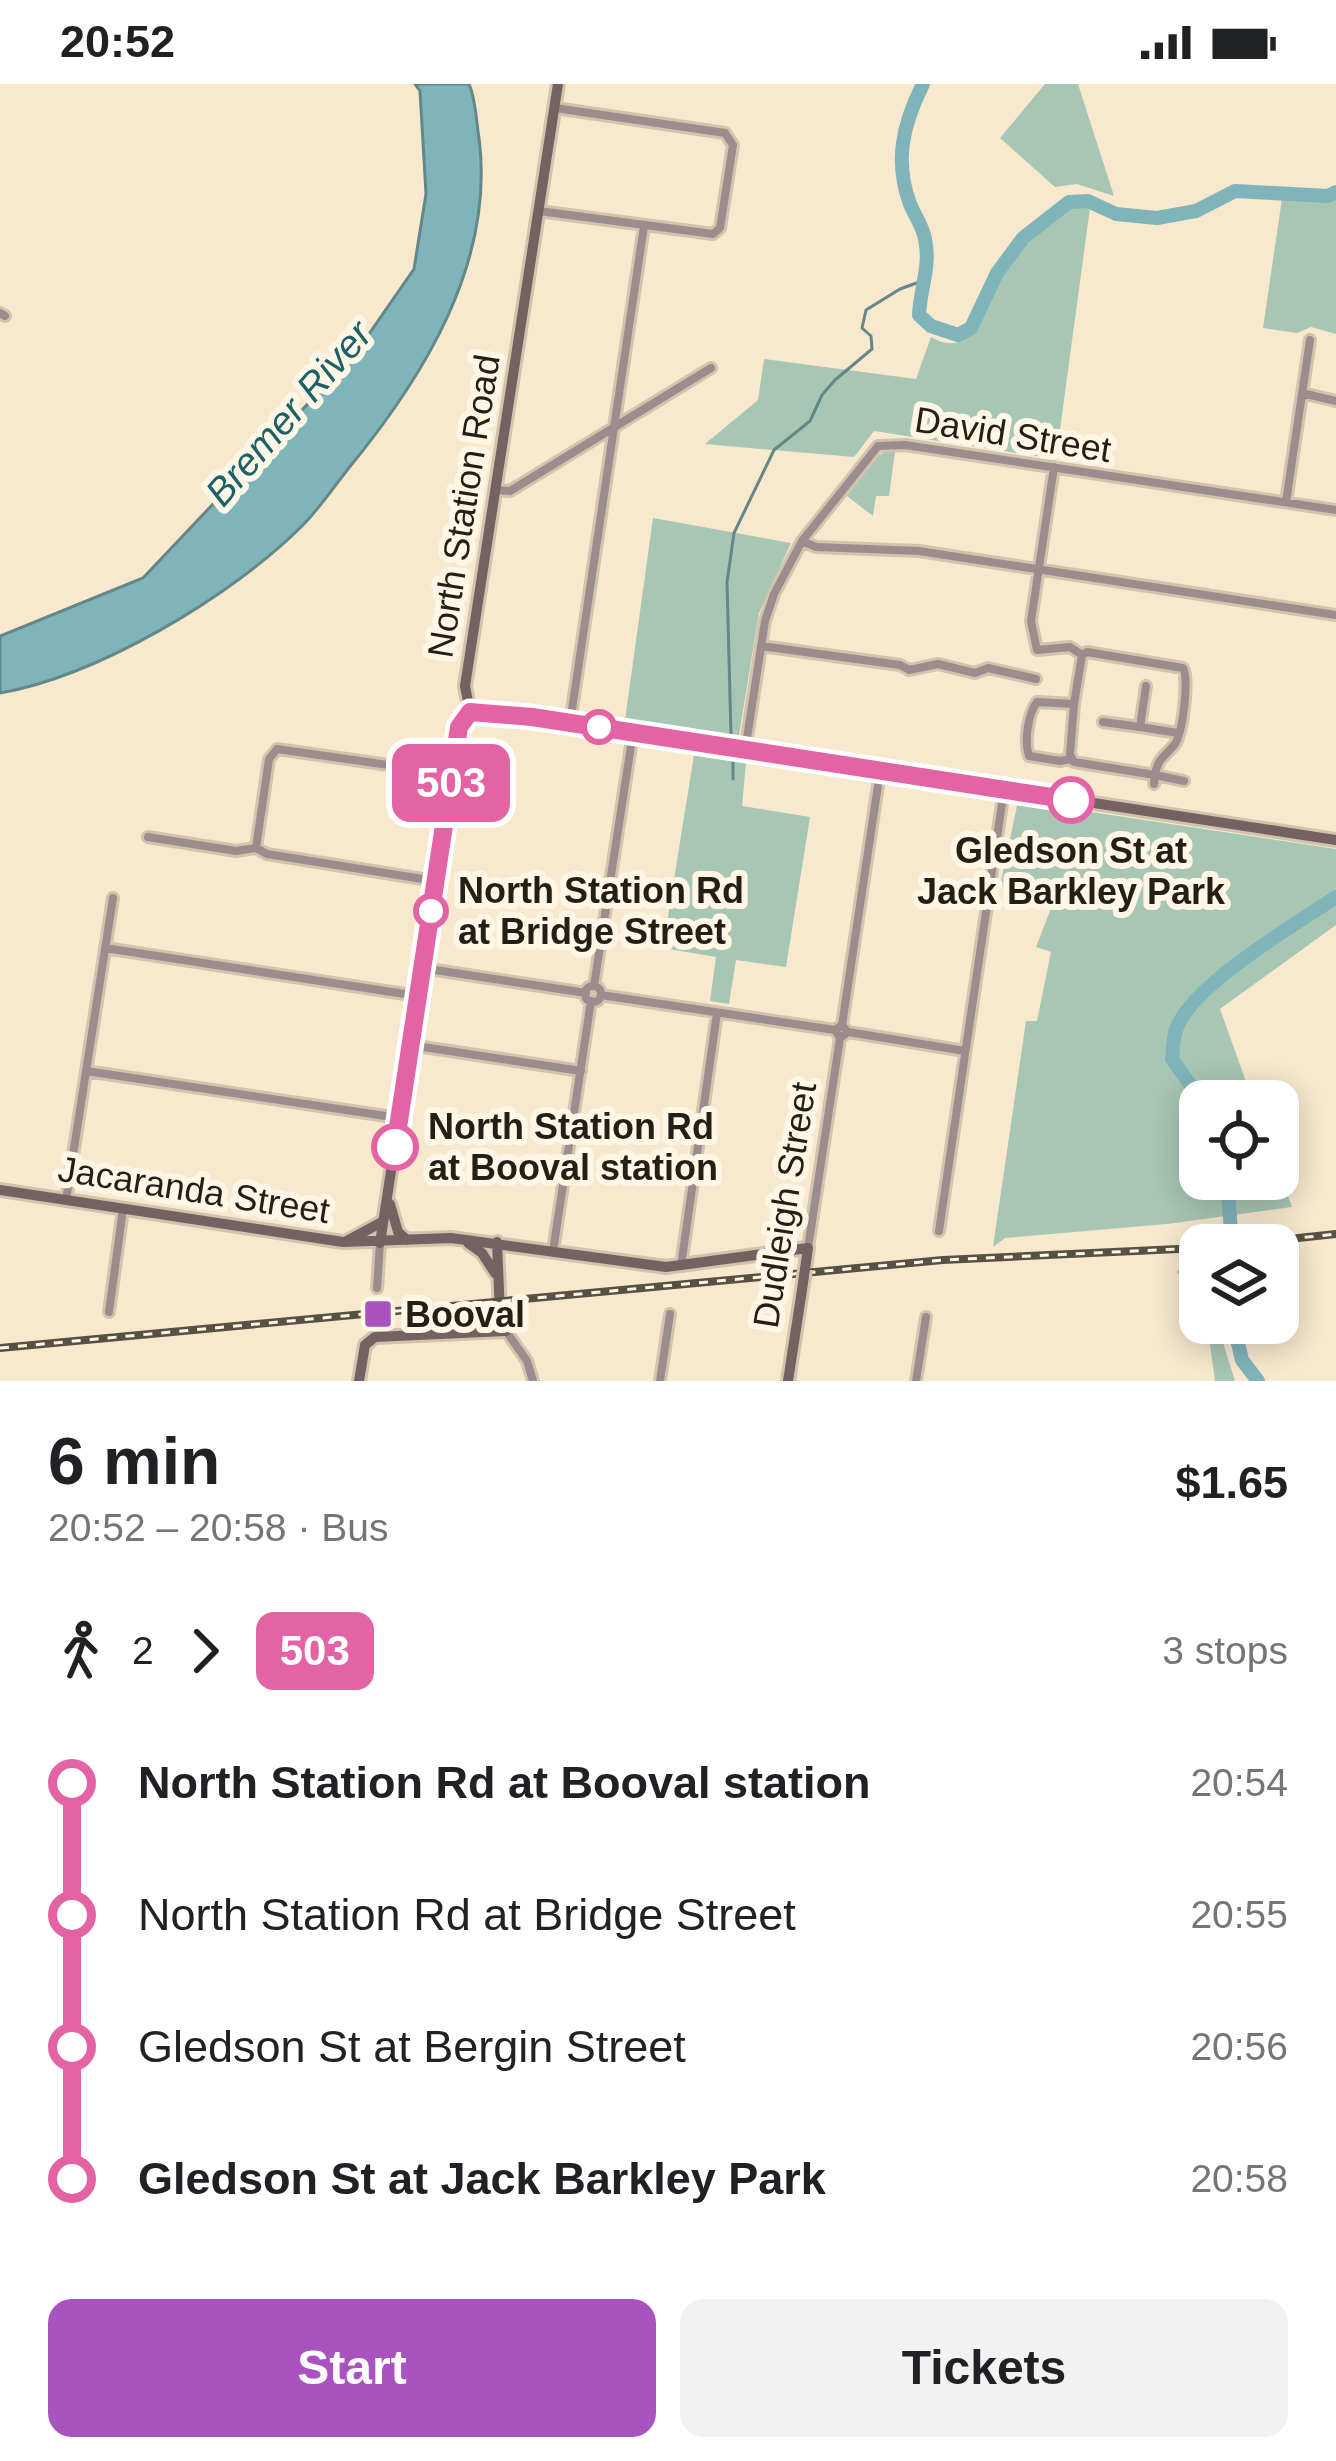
<!DOCTYPE html>
<meta charset="utf-8">
<style>
body{margin:0;font-family:Arial,sans-serif;background:#f2f2f2;color:#202124;height:100vh;display:flex;flex-direction:column;font-size:45px;white-space:nowrap}
*{box-sizing:border-box;margin:0}
p{font-size:39px;color:#757577}
.icon{flex:none;width:66px;height:66px;fill:none;stroke:currentColor;stroke-width:2;stroke-linecap:round;stroke-linejoin:round}
.map{position:relative;height:1297px;overflow:hidden}
.details{display:flex;flex-direction:column;background:#fff;flex:1}
.details>*{flex:none}
.badge{padding:0 24px;border-radius:18px;font-size:42px;line-height:78px}
.buttons{position:absolute;left:1179px;top:996px;display:grid;gap:24px}
.buttons a{display:grid;place-items:center;width:120px;height:120px;border-radius:24px;background:#fff;box-shadow:0 6px 30px #0003;font-size:60px}
.map>.badge{position:absolute;translate:-50% -50%;box-shadow:0 0 0 6px #fff}
.legs{display:flex;align-items:center;gap:18px;height:132px;padding:0 48px;font-size:39px}
.legs p{margin-inline-start:auto}
.overview{display:flex;align-items:center;justify-content:space-between;height:204px;padding:0 48px}
h1{font-size:66px;font-weight:700;line-height:90px}
.cta{display:flex;gap:24px;margin-top:auto;padding:24px 48px}
.cta a{flex:1;height:138px;border-radius:24px;background:#a953c0;color:#fff;font-size:48px;font-weight:700;line-height:138px;text-align:center}
.cta a+a{background:#f2f2f2;color:#202124}
ul{padding:0 48px;list-style:none}
li{display:flex;align-items:center;gap:42px;height:132px;font-size:45px}
li i{display:grid;place-items:center;width:18px;height:100%;margin:0 15px;background:currentColor}
li i::after{content:'';width:30px;height:30px;margin:-15px;border:9px solid;border-radius:50%;background:#fff}
li p{margin-inline-start:auto}
li:first-child i{background:linear-gradient(#0000 50%,currentColor 0)}
li:last-child i{background:linear-gradient(currentColor 50%,#0000 0)}
.status{display:flex;justify-content:space-between;align-items:center;height:84px;padding:0 60px;background:#fff;direction:ltr}
.status svg{height:33px;fill:currentColor}
.map>svg:first-child{display:block}
.green{fill:#a8c6b4}
.water{fill:#7fb4ba;stroke:#648788;stroke-width:3}
.lines{fill:none;stroke-linecap:round;stroke-linejoin:round}
.stream{stroke:#648788;stroke-width:3}
.river{stroke:#7fb4ba;stroke-width:14}
.street-casing{stroke:#d1c4ad;stroke-width:14}
.secondary-casing{stroke:#d1c4ad;stroke-width:16}
.street{stroke:#9b8d8d;stroke-width:8}
.secondary{stroke:#756161;stroke-width:10}
.rail-casing{stroke:#585143;stroke-width:8}
.rail{stroke:#fff6e6;stroke-width:3;stroke-dasharray:9;stroke-linecap:butt}
.secondary-bridge-casing{stroke:#d1c4ad;stroke-width:16;stroke-linecap:butt}
.secondary-bridge{stroke:#756161;stroke-width:10}
.line-1-casing{stroke:#fff;stroke-width:27}
.line-1{stroke:#e463a4;stroke-width:18}
.stop-1-dot{fill:#fff;stroke:#e463a4;stroke-width:6}
.poi-dot{fill:#a953c0;stroke:#fff6e6;stroke-width:4.5}
.labels{text-anchor:middle;stroke-width:12;stroke-linejoin:round;paint-order:stroke}
.street-label{font-size:36px;fill:#241f15;stroke:#fff6e6}
.stop-label{font-size:36px;font-weight:bold;fill:#241f15;stroke:#fff6e6;text-anchor:start}
.poi-label{font-size:36px;font-weight:bold;fill:#241f15;stroke:#fff6e6;text-anchor:start}
.water-label{font-size:39px;font-style:italic;fill:#196269;stroke:#fff6e6}
</style>
<div class="status"><b>20:52</b><svg viewBox="0 0 49 12"><path d="M0 12V9h3v3zM5 12V6h3v6zM10 12V3h3v9zM15 12V0h3v12zM26 1h20v11H26zM47 4h2v5h-2z"/></svg></div>
<div class="map">
<svg width="1336" height="1297" viewBox="0 0 1336 1297">
<rect width="100%" height="100%" fill="#f7e8ce"/>
<path class="green" d="M 1045,0 L 1078,0 L 1114,112 L 1077,100 L 1055,103 L 1000,54 Z
M 1283,108 L 1327,112 L 1336,108 L 1336,250 L 1311,243 L 1297,249 L 1263,244 Z
M 1071,124 L 1090,124 L 1056,375 L 874,347 L 854,373 L 705,360 L 758,316 L 764,275 L 916,295 L 931,253 C 976,279 986,217 1003,189 C 1020,163 1044,138 1071,124 Z
M 887,367 L 895,368 L 889,412 L 876,412 L 873,432 L 847,412 L 876,373 Z
M 653,434 L 791,459 L 759,529 L 739,651 L 734,655 L 625,636 Z
M 694,671 L 746,679 L 742,722 L 810,733 L 786,883 L 736,876 L 729,920 L 710,917 L 716,873 L 663,864 Z
M 1018,717 L 1336,765 L 1336,841 L 1220,925 L 1253,1017 L 1200,1017 L 1200,1095 L 1278,1095 L 1278,1085 L 1292,1123 L 1167,1140 L 1005,1154 L 993,1163 L 1026,937 L 1037,937 L 1051,868 L 1036,863 L 1050,827 L 1039,808 L 1000,802 Z
M 1200,1174 L 1200,1218 L 1177,1188 L 1188,1175 Z
M 1207,1239 L 1217,1239 L 1235,1297 L 1215,1297 Z"/>
<path class="water" d="M 415,0 L 469,0 C 476,16 476,36 479,54 C 495,178 424,293 348,385 C 333,404 319,425 302,442 C 232,512 98,592 0,609 L 0,552 L 143,494 L 355,270 L 414,185 L 426,110 L 420,7 Z"/>
<g class="lines">
<path class="stream" d="M 731,651 L 727,498 L 734,449 L 774,366 L 810,337 L 822,311 L 835,296 L 872,265 L 871,252 L 862,244 L 866,226 L 900,205 L 925,196
M 733,678 L 733,695"/>
<path class="river" d="M 923,0 C 903,40 894,77 910,120 C 915,132 923,143 925,155 C 931,182 920,205 919,231 L 931,242 L 958,251 L 971,244 L 997,189 L 1023,154 L 1069,118 L 1088,117 L 1116,130 L 1157,134 L 1196,127 L 1235,107 L 1328,112 L 1336,108
M 1202,1017 L 1172,975 C 1173,966 1173,955 1176,946 C 1190,902 1296,840 1336,813
M 1227,1095 L 1232,1161
M 1233,1239 L 1242,1276 L 1258,1297"/>
<defs>
<path id="street" d="M 539,127 L 713,150 L 720,144 L 733,61 L 725,49 L 555,24
M 0,229 L 5,232
M 1302,309 L 1336,317
M 1054,383 L 1031,537 L 1037,566 L 1070,563 L 1082,571
M 496,406 L 510,407 L 711,284
M 1286,418 L 1310,256
M 802,457 L 816,463 L 919,467 L 1336,531
M 761,562 L 900,581 L 909,586 L 938,580 L 975,589 L 988,584 L 1036,595
M 1146,602 L 1140,643 L 1178,649
M 1074,620 L 1082,571 L 1087,568 L 1183,584 C 1189,595 1183,648 1175,660 C 1165,673 1158,673 1155,691 L 1184,697
M 1103,638 L 1140,643
M 570,639 L 644,142
M 745,667 L 765,537 L 774,510 L 802,457 L 878,362 L 905,361 L 1336,426
M 1071,675 L 1060,677 L 1029,672 C 1024,657 1028,630 1037,618 L 1074,620 L 1070,670 L 1074,678 L 1155,691 L 1154,700
M 148,753 L 236,767 L 256,764 L 267,770 L 435,797
M 256,764 L 269,675 L 277,665 L 451,690
M 105,864 L 418,912
M 422,884 L 586,909
M 594,902 L 633,649
M585 910a8 8 0 1 1 16 0a8 8 0 1 1-16 0Z
M 601,911 L 835,946
M 848,948 L 965,967
M 840,954 L 835,946 L 842,941 L 880,688
M 410,961 L 581,987
M 86,987 L 399,1034
M 66,1116 L 113,814
M 939,1147 L 1004,706
M 808,1164 L 840,954 L 848,948 L 842,941
M 553,1167 L 591,917
M 681,1182 L 717,929
M 377,1204 L 380,1159
M 109,1228 L 123,1125
M 506,1247 L 527,1277 L 533,1297
M 660,1297 L 670,1230
M 916,1297 L 926,1233"/>
<path id="secondary" d="M 470,628 L 483,626 L 570,639 L 1336,756
M 470,628 L 465,602 L 558,0
M 0,1106 L 343,1158 L 451,1154 L 666,1183 L 808,1164 L 805,1185
M 390,1120 L 398,1148 L 407,1156
M 345,1158 L 382,1138
M 380,1159 L 459,643 L 470,628
M 468,1159 L 482,1169 L 495,1189
M 359,1297 L 365,1261 L 375,1253 L 506,1247 L 500,1230 L 497,1158
M 788,1297 L 802,1206"/>
</defs>
<use href="#street" class="street-casing"/>
<use href="#secondary" class="secondary-casing"/>
<use href="#street" class="street"/>
<use href="#secondary" class="secondary"/>
<defs>
<path id="rail" d="M 1233,1161 L 1336,1150
M 0,1264 L 943,1176 L 1200,1164"/>
</defs>
<use href="#rail" class="rail-casing"/>
<use href="#rail" class="rail"/>
<defs>
<path id="secondary-bridge" d="M 802,1206 L 805,1185"/>
</defs>
<use href="#secondary-bridge" class="secondary-bridge-casing"/>
<use href="#secondary-bridge" class="secondary-bridge"/>
</g>
<g class="lines">
<defs>
<path id="line-1" d="M 395,1063 L 459,643 L 470,628 L 532,633 L 1071,716"/>
</defs>
<use href="#line-1" class="line-1-casing"/>
<use href="#line-1" class="line-1"/>
</g>
<g class="stop-1-dot">
<circle cx="599" cy="643" r="15"/>
<circle cx="1071" cy="716" r="21"/>
<circle cx="431" cy="827" r="15"/>
<circle cx="395" cy="1063" r="21"/>
</g>
<rect class="poi-dot" x="363" y="1215" width="30" height="30" rx="6"/>
<g class="labels">
<g class="street-label">
<text transform="translate(1013 350) rotate(9)" y="13">David Street</text>
<text transform="translate(463 422) rotate(-81)" y="13">North Station Road</text>
<text transform="translate(194 1105) rotate(9)" y="13">Jacaranda Street</text>
<text transform="translate(784 1121) rotate(-81)" y="13">Dudleigh Street</text>
</g>
<g class="stop-label">
<text x="1071" y="779" text-anchor="middle">Gledson St at<tspan x="1071" dy="41">Jack Barkley Park</tspan></text>
<text x="458" y="819">North Station Rd<tspan x="458" dy="41">at Bridge Street</tspan></text>
<text x="428" y="1055">North Station Rd<tspan x="428" dy="41">at Booval station</tspan></text>
</g>
<g class="poi-label">
<text x="405" y="1243">Booval</text>
</g>
<g class="water-label">
<text transform="translate(288 329) rotate(-49)" y="14">Bremer River</text>
</g>
</g>
</svg>
<div class="buttons">
<a><svg class="icon" aria-label="locate" viewBox="0 0 24 24"><circle cx="12" cy="12" r="6"/><path d="M12 2v4M12 18v4M2 12h4M18 12h4"/></svg></a>
<a><svg class="icon" aria-label="layers" viewBox="0 0 24 24"><path d="M12 4l9 5-9 5-9-5zM3 14l9 5 9-5"/></svg></a>
</div>
<b class="badge" style="left:451px;top:699px;background:#e463a4;color:#fff">503</b>
</div>
<section class="details">
<div class="overview"><div><h1>6 min</h1><p>20:52 – 20:58 · Bus</p></div><b>$1.65</b></div>
<div class="legs"><svg class="icon" aria-label="walk" viewBox="0 0 24 24"><circle cx="13" cy="4" r="2"/><path d="M13 8l-2 6 4 7M11 14l-3 7M7 12l3-4h3l4 4"/></svg>2<svg class="icon" aria-label="forward" viewBox="0 0 24 24"><path d="M9 5l7 7-7 7"/></svg><b class="badge" style="background:#e463a4;color:#fff">503</b><p>3 stops</p></div>
<ul>
<li><i style="color:#e463a4"></i><b>North Station Rd at Booval station</b><p>20:54</p></li>
<li><i style="color:#e463a4"></i><span>North Station Rd at Bridge Street</span><p>20:55</p></li>
<li><i style="color:#e463a4"></i><span>Gledson St at Bergin Street</span><p>20:56</p></li>
<li><i style="color:#e463a4"></i><b>Gledson St at Jack Barkley Park</b><p>20:58</p></li>
</ul>
<div class="cta"><a>Start</a><a>Tickets</a></div>
</section>
